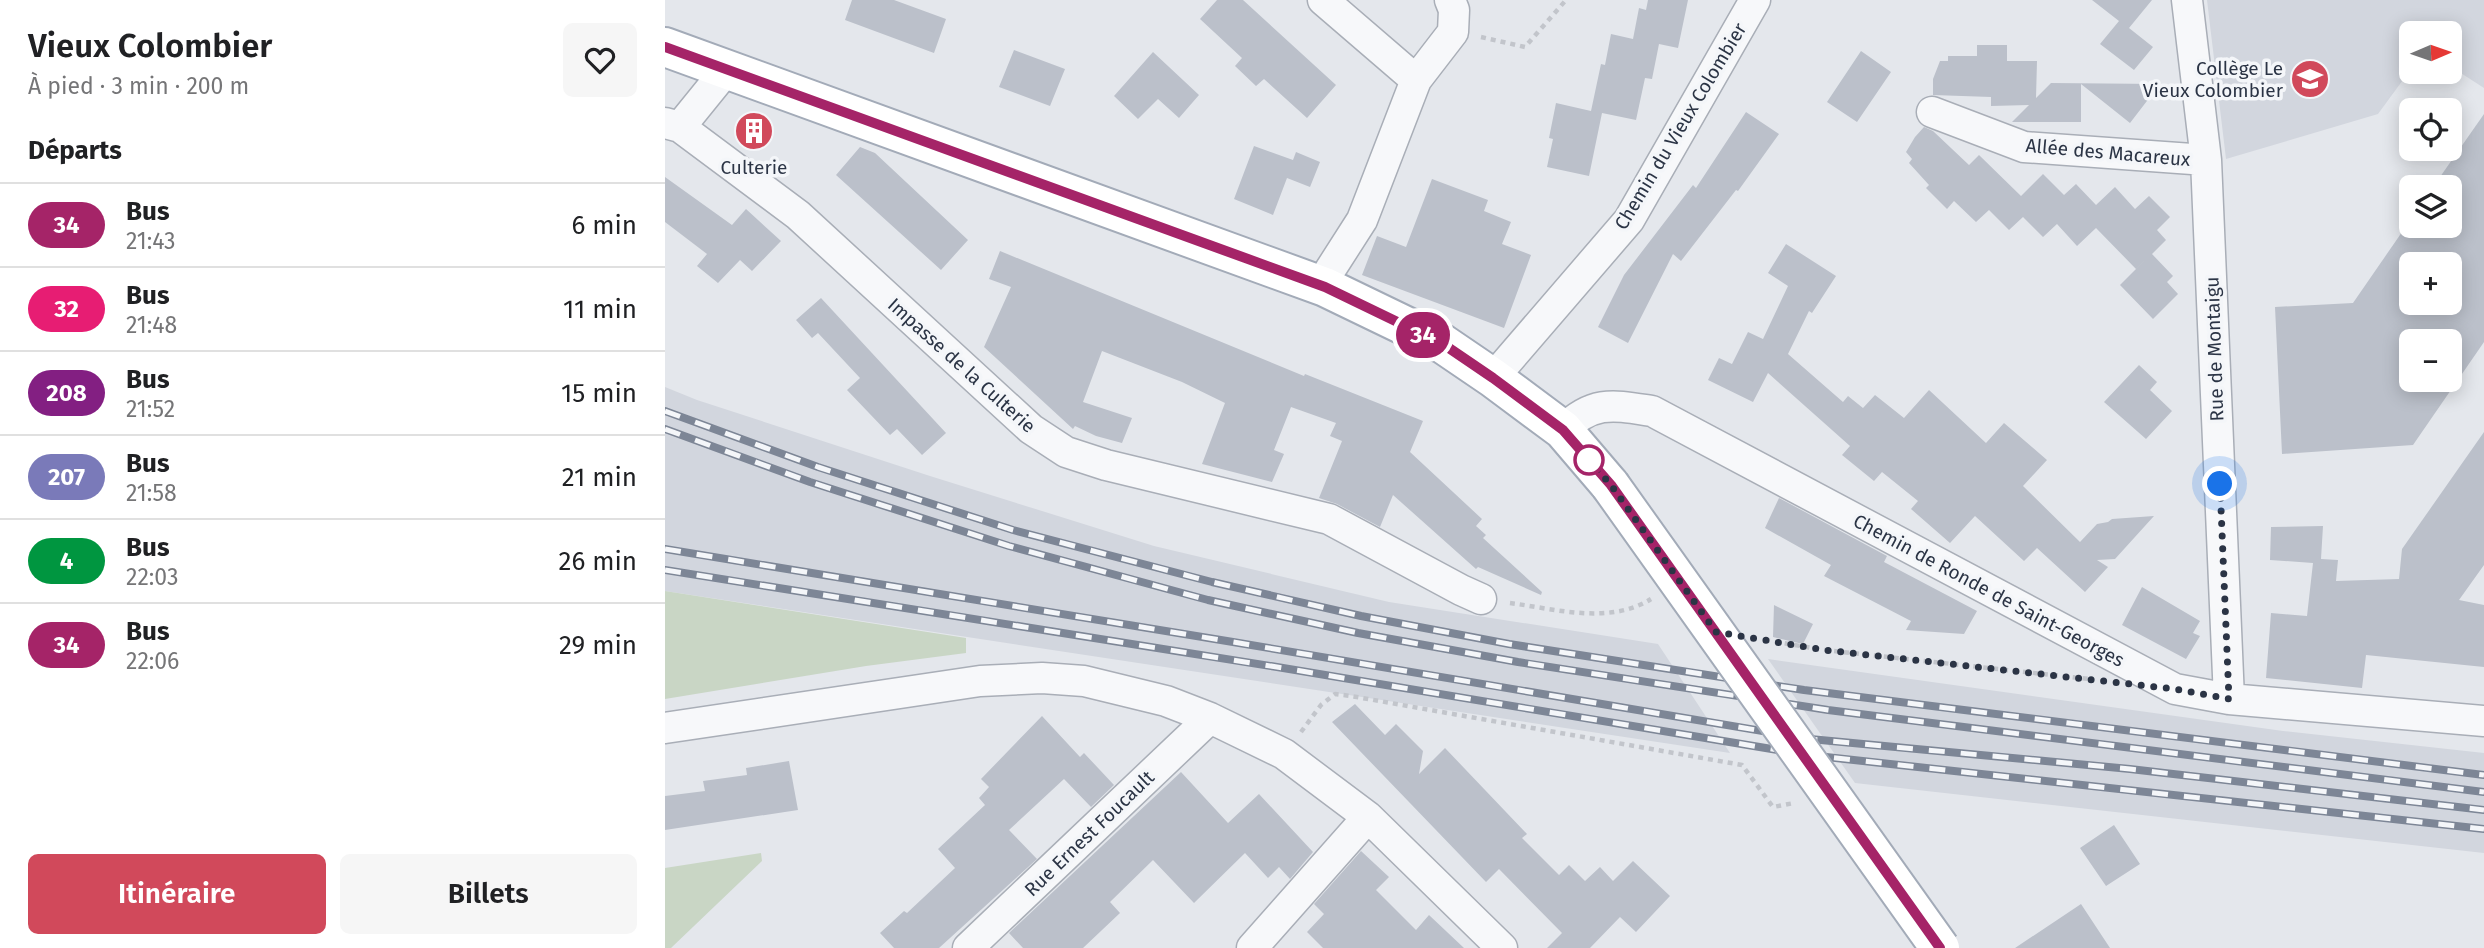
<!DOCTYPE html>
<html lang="fr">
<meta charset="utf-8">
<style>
body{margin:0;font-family:"Fira Sans",sans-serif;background:#f6f6f6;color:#202124;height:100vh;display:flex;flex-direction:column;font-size:26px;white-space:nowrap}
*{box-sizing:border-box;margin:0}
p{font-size:23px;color:#757577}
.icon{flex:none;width:38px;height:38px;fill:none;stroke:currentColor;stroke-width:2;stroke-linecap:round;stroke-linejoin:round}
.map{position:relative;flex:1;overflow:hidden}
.drawer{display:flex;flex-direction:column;background:#fff;width:665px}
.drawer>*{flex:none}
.badge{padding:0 14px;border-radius:23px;font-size:24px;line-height:46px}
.needle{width:46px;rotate:88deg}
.tools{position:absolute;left:1734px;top:21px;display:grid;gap:14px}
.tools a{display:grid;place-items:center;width:63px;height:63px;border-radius:10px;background:#fff;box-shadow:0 4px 18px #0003;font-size:35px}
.you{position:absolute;width:35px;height:35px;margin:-18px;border:5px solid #fff;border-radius:50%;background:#1a73e8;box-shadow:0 0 0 10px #1a73e833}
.map>.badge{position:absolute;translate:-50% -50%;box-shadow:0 0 0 4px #fff}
h2{padding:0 28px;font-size:26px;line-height:63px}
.round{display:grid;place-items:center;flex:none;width:74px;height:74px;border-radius:10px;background:#f6f6f6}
.overview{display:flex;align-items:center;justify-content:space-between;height:119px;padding:0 28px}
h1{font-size:33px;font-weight:600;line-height:52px}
.action{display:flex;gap:14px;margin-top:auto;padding:14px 28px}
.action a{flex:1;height:80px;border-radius:10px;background:#d1495b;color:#fff;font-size:28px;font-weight:600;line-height:80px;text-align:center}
.action a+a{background:#f6f6f6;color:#202124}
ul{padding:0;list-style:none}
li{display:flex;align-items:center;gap:21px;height:84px;padding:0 28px;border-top:2px solid #e0e0e0}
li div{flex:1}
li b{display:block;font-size:26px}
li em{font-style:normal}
li .badge{min-width:77px;font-weight:700;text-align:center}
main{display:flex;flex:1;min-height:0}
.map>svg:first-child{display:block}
.built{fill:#d2d6de}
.green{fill:#c9d6c5}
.building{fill:#bbc0ca;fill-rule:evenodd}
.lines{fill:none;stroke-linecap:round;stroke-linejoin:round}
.minor-casing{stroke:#a9aeb7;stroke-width:33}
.major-casing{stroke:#a3abb8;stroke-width:42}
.path{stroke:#c2c5cb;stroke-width:4.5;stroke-dasharray:5 5;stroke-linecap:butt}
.minor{stroke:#f7f8fa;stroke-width:30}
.major{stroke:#fff;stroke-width:38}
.rail-casing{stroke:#7d8696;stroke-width:8}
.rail{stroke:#f4f6f9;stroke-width:5;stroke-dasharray:16;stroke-linecap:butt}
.major-bridge-casing{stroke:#a3abb8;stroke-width:42;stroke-linecap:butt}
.major-bridge{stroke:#fff;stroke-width:38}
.line-casing{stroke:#fff;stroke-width:16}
.line{stroke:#a52468;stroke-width:10}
.walk{stroke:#2b3445;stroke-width:7;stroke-dasharray:0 12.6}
.stop-dot{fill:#fff;stroke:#a52468;stroke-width:3.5}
.labels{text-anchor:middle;stroke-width:7;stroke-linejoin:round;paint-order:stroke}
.poi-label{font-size:19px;fill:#2b3445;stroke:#f4f6f9;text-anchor:end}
.street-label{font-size:19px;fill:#2b3445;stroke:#f4f6f9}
</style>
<main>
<section class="drawer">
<div class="overview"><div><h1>Vieux Colombier</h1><p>À pied · 3 min · 200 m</p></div><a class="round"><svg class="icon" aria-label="heart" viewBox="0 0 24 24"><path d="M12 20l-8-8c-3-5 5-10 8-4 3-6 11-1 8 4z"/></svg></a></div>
<h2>Départs</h2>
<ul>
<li><span class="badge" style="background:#a52468;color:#fff">34</span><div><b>Bus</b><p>21:43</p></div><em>6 min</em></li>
<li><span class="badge" style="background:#e71d73;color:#fff">32</span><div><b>Bus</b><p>21:48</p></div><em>11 min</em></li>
<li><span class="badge" style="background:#831f82;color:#fff">208</span><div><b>Bus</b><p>21:52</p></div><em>15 min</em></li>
<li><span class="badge" style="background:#7a7ab9;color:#fff">207</span><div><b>Bus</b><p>21:58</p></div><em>21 min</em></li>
<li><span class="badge" style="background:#009640;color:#fff">4</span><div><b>Bus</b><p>22:03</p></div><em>26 min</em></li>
<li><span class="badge" style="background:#a52468;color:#fff">34</span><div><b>Bus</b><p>22:06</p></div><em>29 min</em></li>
</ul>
<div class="action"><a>Itinéraire</a><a>Billets</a></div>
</section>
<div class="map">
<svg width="1819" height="948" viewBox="0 0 1819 948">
<rect width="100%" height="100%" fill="#e4e7ec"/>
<path class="built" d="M 1542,0 L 1819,0 L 1819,88 L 1785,66 L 1785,33 L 1746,33 L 1746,69 L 1713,114 L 1561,159 Z
M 0,387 L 32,400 L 265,476 L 489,546 L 724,602 L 993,644 L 1065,753 L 0,591 Z
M 1103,659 L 1618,731 L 1819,753 L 1819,853 L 1190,783 Z"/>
<path class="green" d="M 0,591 L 301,638 L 301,653 L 201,666 L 0,699 Z
M 96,853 L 97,861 L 6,948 L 0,948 L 0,868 Z"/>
<path class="building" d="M 187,0 L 229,0 L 281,19 L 269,53 L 180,20 Z
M 552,0 L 578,0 L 671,85 L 642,118 L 599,79 L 591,86 L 570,66 L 577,58 L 535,19 Z
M 983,0 L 1023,0 L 1013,48 L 994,44 L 987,79 L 980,78 L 971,120 L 937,113 L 924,176 L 882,167 L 888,139 L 884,138 L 891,103 L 926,111 L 936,64 L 940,65 L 946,34 L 968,39 L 974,8 L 981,10 Z
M 1427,0 L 1487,0 L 1464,28 L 1488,47 L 1469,70 L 1435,44 L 1454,21 Z
M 1312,45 L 1342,45 L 1342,61 L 1372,61 L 1371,98 L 1386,83 L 1495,84 L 1465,123 L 1416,84 L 1416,122 L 1347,122 L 1364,105 L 1326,106 L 1326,97 L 1268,95 L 1268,79 L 1275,61 L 1283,61 L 1283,56 L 1312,56 Z
M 349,50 L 400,69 L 385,106 L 334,87 Z
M 1196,51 L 1226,72 L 1192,122 L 1162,102 Z
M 488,52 L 534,95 L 514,118 L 493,99 L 473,119 L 449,96 Z
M 1081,112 L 1114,134 L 1073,191 L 1071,190 L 1016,261 L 1008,254 L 963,343 L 933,327 L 959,275 L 1028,185 L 1031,188 Z
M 1819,114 L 1819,342 L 1748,445 L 1617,454 L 1610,307 L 1688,303 L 1746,219 L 1746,226 L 1785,226 L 1785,187 L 1768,187 ZM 1746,264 L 1785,264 L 1785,303 L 1746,303 ZM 1746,341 L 1785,341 L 1785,380 L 1746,380 Z
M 1259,127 L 1268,131 L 1304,165 L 1314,155 L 1356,196 L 1378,174 L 1399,195 L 1411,184 L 1431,205 L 1450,187 L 1470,209 L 1484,196 L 1505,217 L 1492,230 L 1501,240 L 1487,254 L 1508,276 L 1502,282 L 1513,294 L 1488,319 L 1455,285 L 1480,260 L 1471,269 L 1431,228 L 1412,246 L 1392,224 L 1378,237 L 1358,217 L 1344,230 L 1324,210 L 1311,222 L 1289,201 L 1282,209 L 1261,188 L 1264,185 L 1244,163 L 1247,159 L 1241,152 L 1250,137 Z
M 589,146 L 628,160 L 631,152 L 655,162 L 645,187 L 622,178 L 608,215 L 569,199 Z
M 195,147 L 210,153 L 303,240 L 276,270 L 171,175 Z
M 0,177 L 67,225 L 81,209 L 116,241 L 87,271 L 75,260 L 53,283 L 32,266 L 42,254 L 0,222 Z
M 767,179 L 823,200 L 819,211 L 846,222 L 837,244 L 866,255 L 839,328 L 697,275 L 712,236 L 741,247 Z
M 1121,244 L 1171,276 L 1147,313 L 1144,311 L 1123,354 L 1178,402 L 1183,396 L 1198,408 L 1210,395 L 1239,418 L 1264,390 L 1321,443 L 1339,423 L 1382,460 L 1358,486 L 1415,542 L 1432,524 L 1443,522 L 1447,519 L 1489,516 L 1450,559 L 1432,560 L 1443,567 L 1420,592 L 1372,548 L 1359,561 L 1310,516 L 1285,543 L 1246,509 L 1253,501 L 1217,472 L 1209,481 L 1177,455 L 1185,446 L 1103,373 L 1088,402 L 1043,380 L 1054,358 L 1067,364 L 1083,332 L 1098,339 L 1123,286 L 1103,273 Z
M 335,251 L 639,376 L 640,374 L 758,421 L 745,452 L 817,519 L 811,526 L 821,535 L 818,538 L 877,592 L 876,595 L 813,567 L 811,569 L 728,495 L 715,527 L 672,504 L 654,498 L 677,441 L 665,436 L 671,423 L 626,407 L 609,450 L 619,454 L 607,482 L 537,464 L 560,403 L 517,382 L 437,351 L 418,402 L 467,418 L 457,443 L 431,436 L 410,426 L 408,429 L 319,347 L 346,287 L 324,279 Z
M 156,298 L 281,433 L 257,455 L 232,429 L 225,435 L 182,390 L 195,378 L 153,333 L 147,338 L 131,320 Z
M 1474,365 L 1492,382 L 1485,390 L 1507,411 L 1481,439 L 1439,402 Z
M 1819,432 L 1819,565 L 1794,600 L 1819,605 L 1819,667 L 1701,655 L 1697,688 L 1601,678 L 1606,613 L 1642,616 L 1648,563 L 1605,560 L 1606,527 L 1658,526 L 1656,559 L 1673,560 L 1671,581 L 1734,579 L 1737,549 Z
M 1114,498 L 1222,556 L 1219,562 L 1312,611 L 1299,634 L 1241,630 L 1246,621 L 1159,576 L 1166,565 L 1100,528 Z
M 1477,587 L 1535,621 L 1528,633 L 1535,636 L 1521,659 L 1457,625 Z
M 1109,605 L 1148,624 L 1138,644 L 1108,637 Z
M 690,704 L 720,735 L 731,724 L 758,751 L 754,774 L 780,748 L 862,834 L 857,838 L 894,875 L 904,865 L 920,881 L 935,867 L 948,881 L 968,861 L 1005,896 L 971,932 L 955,917 L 925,948 L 882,948 L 897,933 L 834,869 L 821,882 L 667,722 Z
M 377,716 L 415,757 L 419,753 L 449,785 L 426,807 L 399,779 L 344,830 L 372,859 L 274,948 L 229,948 L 215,933 L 239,911 L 242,913 L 290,868 L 273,849 L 320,805 L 314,798 L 324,787 L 316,779 Z
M 124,761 L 133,810 L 0,830 L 0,796 L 40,791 L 38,781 L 82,775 L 81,768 Z
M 516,772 L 563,823 L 594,794 L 648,852 L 625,879 L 614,867 L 603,878 L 580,853 L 529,903 L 488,860 L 445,902 L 455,913 L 418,948 L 358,948 L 344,933 Z
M 1449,825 L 1475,864 L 1441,886 L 1415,848 Z
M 696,851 L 724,877 L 711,890 L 751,930 L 764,915 L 799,948 L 658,948 L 642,932 L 659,914 L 649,904 Z
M 1416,904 L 1445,948 L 1350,948 Z"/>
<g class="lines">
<defs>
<path id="minor" d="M 658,0 L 751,80
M 1522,0 L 1541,160 L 1564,699
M 1267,112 L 1359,147 L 1541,160
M 0,123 L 15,127 L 133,215 L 366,429 L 401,452 L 441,465 L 664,519 L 796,590 L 816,599
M 15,127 L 62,69
M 660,287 L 665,270 L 697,220 L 751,80 L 788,32 L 789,10 L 785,0
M 828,378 L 964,220 L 1090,0
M 898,430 C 928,400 948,405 987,411 L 1510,689 L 1564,699 L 1819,721
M 0,728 L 315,681 L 377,678 L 419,681 L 501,701 L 545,718 L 619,754 L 703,817 L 837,948
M 303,948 L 545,718
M 587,948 L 703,817"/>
<path id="major" d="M 0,47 L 660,287 L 778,344 L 828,378 L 898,430 L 945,485"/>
</defs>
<use href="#minor" class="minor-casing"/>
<use href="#major" class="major-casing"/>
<path class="path" d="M 816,37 L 860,47 L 901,0
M 845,603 C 891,609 944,625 986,599
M 1100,640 L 1159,650 L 1424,679
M 636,732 L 656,705 L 670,694 L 686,696 L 1077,765 L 1108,807 L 1129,803"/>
<use href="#minor" class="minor"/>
<use href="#major" class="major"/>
<defs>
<path id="rail" d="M 0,411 L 153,467 L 348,530 L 547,582 L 696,616 L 844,644 L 1139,690 L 1819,775
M 0,429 L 145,482 L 344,546 L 543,600 L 693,633 L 853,662 L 1163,710 L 1819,792
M 0,549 L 568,642 L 1145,739 L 1465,769 L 1819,810
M 0,570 L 612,667 L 1143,755 L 1819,829"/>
</defs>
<use href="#rail" class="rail-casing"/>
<use href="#rail" class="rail"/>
<defs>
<path id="major-bridge" d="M 945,485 L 1275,948"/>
</defs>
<use href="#major-bridge" class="major-bridge-casing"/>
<use href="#major-bridge" class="major-bridge"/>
</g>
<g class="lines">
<defs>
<path id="line" d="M 0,47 L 660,287 L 778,344 L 828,378 L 898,430 L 946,485 L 1275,948"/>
</defs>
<use href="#line" class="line-casing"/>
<use href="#line" class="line"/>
<path class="walk" d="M 924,460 L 946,485 L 1051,632 L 1159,650 L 1510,689 L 1564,699 L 1555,484"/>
</g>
<defs>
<symbol id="school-disc" viewBox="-11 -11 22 22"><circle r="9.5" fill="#d1495b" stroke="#f4f6f9"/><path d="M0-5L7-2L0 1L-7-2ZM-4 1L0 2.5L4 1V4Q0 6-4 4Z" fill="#fff"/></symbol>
<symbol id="building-disc" viewBox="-11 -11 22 22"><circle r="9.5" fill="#d1495b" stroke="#f4f6f9"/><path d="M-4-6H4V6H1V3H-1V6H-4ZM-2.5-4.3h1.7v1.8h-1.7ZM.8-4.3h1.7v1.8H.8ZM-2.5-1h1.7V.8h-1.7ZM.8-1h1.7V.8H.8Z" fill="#fff"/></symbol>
</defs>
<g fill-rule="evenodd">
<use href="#school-disc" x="1623" y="57" width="44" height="44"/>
<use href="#building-disc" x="67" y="109" width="44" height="44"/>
</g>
<circle class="stop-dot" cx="924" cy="460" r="14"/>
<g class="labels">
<g class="poi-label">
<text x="1618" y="75">Collège Le<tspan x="1618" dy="22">Vieux Colombier</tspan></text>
<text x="89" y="174" text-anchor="middle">Culterie</text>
</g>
<g class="street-label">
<text transform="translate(1015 126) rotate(-59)" y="7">Chemin du Vieux Colombier</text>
<text transform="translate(1443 152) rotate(5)" y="7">Allée des Macareux</text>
<text transform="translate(1549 349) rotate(-92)" y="7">Rue de Montaigu</text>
<text transform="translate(297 365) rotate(42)" y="7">Impasse de la Culterie</text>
<text transform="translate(1324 590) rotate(28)" y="7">Chemin de Ronde de Saint-Georges</text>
<text transform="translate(424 833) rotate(-44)" y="7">Rue Ernest Foucault</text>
</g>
</g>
</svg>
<div class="tools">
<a><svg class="needle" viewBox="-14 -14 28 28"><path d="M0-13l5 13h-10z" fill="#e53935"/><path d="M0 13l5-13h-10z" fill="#757577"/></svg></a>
<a><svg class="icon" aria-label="locate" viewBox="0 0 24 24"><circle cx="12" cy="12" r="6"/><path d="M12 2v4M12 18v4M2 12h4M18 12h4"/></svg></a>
<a><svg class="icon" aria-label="layers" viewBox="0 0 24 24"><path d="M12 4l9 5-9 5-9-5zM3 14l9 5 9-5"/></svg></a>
<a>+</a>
<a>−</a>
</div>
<div class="you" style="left:1555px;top:484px"></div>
<b class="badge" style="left:758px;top:335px;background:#a52468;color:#fff">34</b>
</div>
</main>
